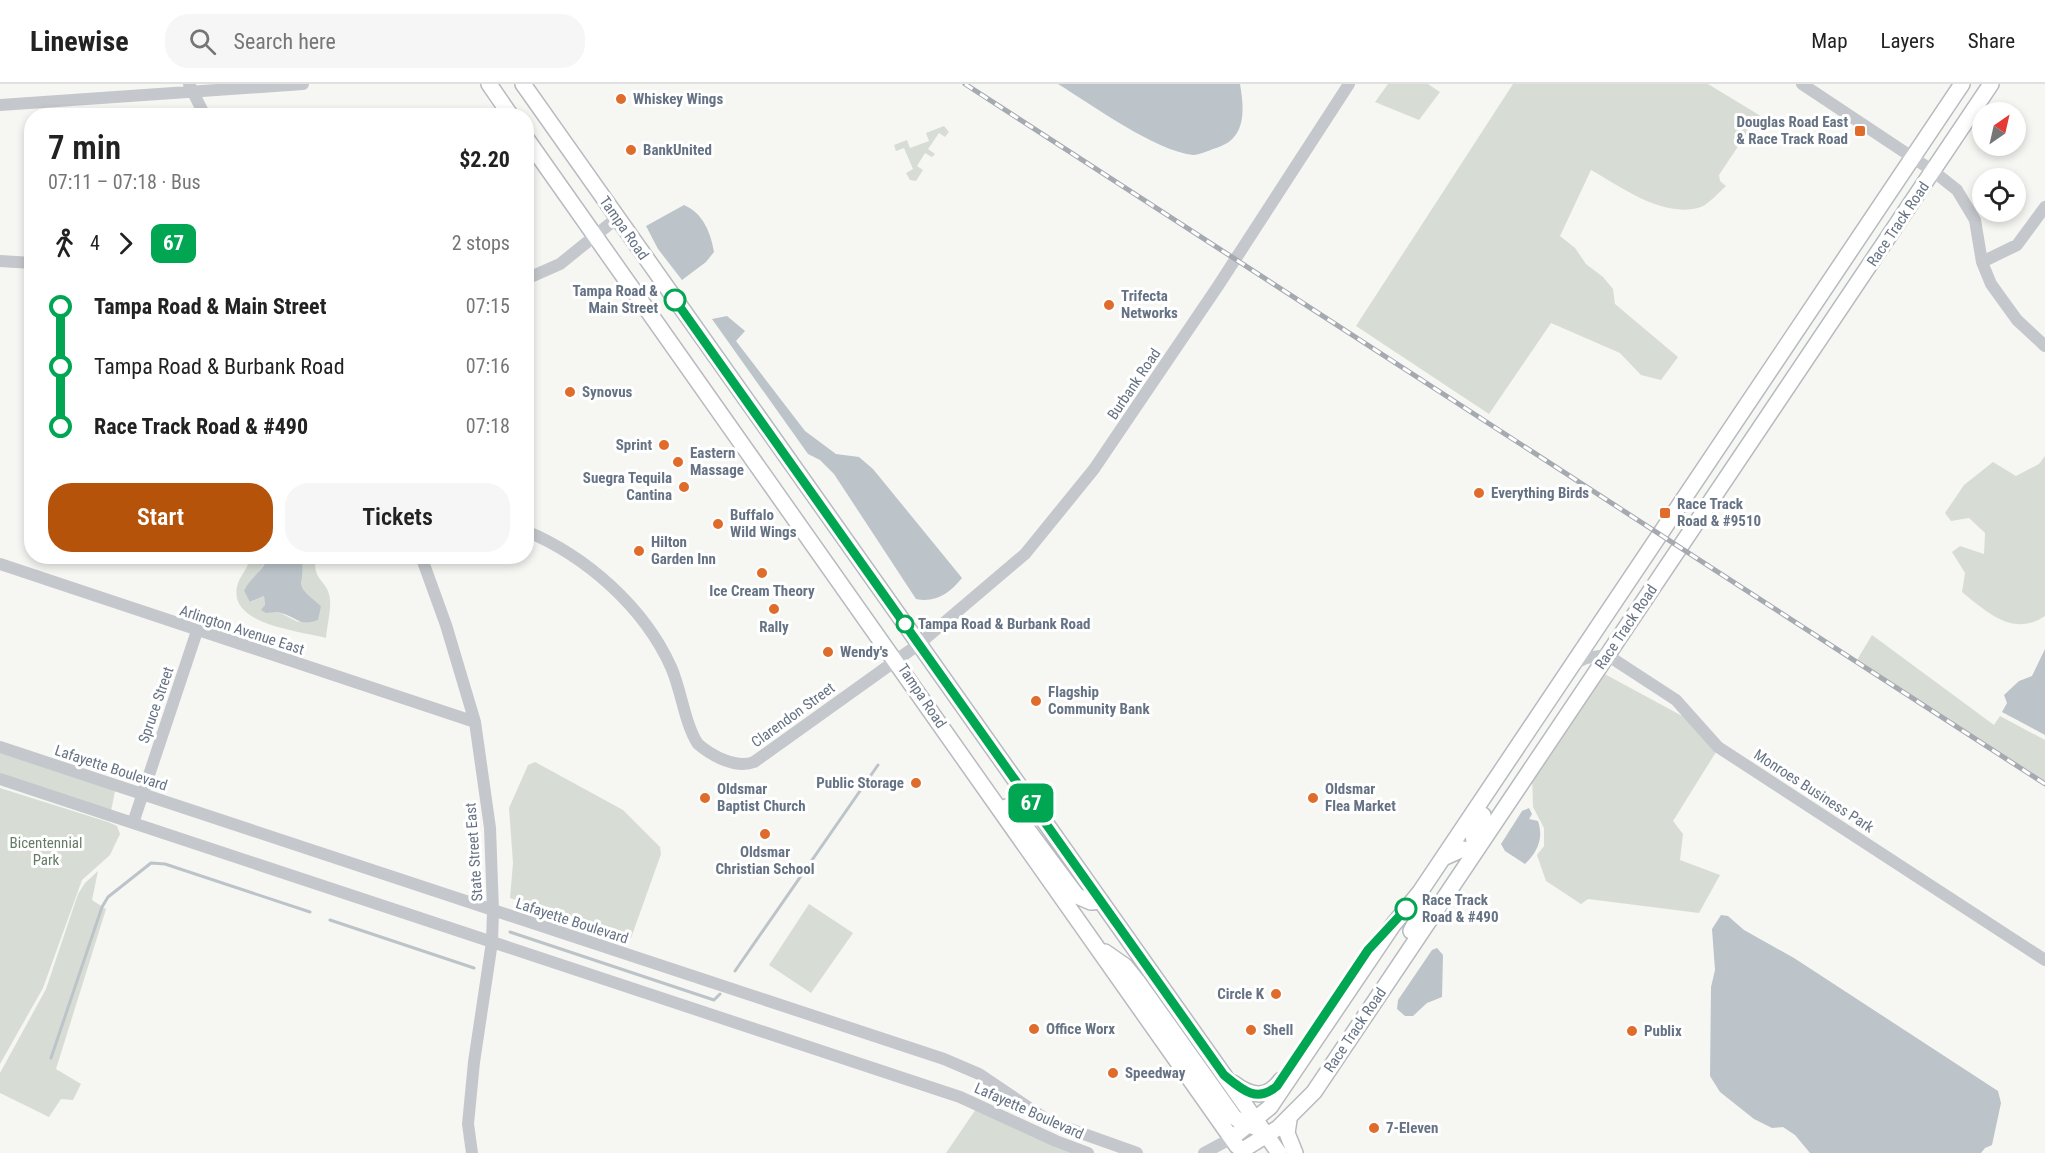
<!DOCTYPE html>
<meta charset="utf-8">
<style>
body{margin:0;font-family:"Roboto Condensed",sans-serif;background:#f6f6f6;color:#222;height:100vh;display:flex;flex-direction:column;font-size:22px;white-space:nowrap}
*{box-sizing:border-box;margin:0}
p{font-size:20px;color:#767676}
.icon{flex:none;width:33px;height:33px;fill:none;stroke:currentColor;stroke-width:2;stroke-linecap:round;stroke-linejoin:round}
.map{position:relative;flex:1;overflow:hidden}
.side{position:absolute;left:24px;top:24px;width:510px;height:456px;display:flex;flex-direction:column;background:#fff;border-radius:24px;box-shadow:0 3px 9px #0003}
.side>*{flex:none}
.badge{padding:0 12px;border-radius:9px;font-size:21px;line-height:39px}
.needle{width:39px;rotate:34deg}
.buttons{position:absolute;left:1972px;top:18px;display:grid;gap:12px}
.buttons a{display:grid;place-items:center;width:54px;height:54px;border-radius:50%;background:#fff;box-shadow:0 3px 9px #0003;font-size:30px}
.map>.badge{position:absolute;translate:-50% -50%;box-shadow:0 0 0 3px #fff}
.legs{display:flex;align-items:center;gap:9px;height:66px;padding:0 24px;font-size:20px}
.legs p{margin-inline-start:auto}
.summary{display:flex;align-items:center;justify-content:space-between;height:102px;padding:0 24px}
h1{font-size:33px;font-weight:600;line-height:45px}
.primary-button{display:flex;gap:12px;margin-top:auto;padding:12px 24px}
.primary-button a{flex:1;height:69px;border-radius:24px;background:#b45309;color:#fff;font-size:24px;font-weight:600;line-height:69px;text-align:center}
.primary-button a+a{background:#f6f6f6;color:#222}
ul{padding:0 24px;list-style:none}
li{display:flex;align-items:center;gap:21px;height:60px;font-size:22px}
li i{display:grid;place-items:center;width:9px;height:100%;margin:0 8px;background:currentColor}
li i::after{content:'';width:15px;height:15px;margin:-8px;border:4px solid;border-radius:50%;background:#fff}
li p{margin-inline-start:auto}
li:first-child i{background:linear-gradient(#0000 50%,currentColor 0)}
li:last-child i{background:linear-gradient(currentColor 50%,#0000 0)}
header{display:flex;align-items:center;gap:36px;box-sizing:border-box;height:84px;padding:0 30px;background:#fff;border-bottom:2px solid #e0e0e0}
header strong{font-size:28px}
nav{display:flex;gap:33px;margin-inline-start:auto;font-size:21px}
.search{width:420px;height:54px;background:#f6f6f6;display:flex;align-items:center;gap:15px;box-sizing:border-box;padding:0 21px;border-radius:24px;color:#767676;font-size:22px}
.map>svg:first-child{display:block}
.green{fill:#d7ddd4}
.water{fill:#bcc4ca}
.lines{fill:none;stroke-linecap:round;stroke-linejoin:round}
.stream{stroke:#bcc4ca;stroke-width:3}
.major-casing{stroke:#b7babf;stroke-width:18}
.minor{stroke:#c4c7cb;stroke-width:12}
.major{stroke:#fff;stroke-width:15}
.rail-casing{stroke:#a5a9b0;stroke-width:5}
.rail{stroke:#fff;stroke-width:3;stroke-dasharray:9;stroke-linecap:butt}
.line-1-casing{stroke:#fff;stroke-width:14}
.line-1{stroke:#00a651;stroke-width:9}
.poi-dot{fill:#df6c2b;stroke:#fff;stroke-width:2}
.stop-1-dot{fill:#fff;stroke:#00a651;stroke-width:3}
.labels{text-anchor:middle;stroke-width:6;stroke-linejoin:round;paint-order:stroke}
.poi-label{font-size:15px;font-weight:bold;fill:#667384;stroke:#fff;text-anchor:start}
.street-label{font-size:15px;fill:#667384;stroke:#fff}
.stop-label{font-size:15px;font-weight:bold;fill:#667384;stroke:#fff;text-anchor:start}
.park-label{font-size:15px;fill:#667b65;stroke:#fff}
</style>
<header>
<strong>Linewise</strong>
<div class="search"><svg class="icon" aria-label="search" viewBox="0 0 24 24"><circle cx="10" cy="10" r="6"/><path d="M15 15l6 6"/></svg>Search here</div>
<nav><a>Map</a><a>Layers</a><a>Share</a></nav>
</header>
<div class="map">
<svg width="2045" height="1069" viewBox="0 0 2045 1069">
<rect width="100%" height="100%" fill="#f6f6f3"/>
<path class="green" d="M 1388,0 L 1428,0 L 1440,8 L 1419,36 L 1375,18 Z
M 1513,0 L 1708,0 L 1764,34 L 1755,37 L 1719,91 L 1720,97 L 1726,102 C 1719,108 1709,120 1701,123 C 1664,135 1621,103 1591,86 L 1560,152 L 1575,164 L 1586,180 L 1603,193 L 1613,205 L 1615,220 L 1678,273 L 1661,296 L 1641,291 L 1620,269 L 1551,239 L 1489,330 L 1356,242 Z
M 944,42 L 949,48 L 945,53 L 939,49 L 928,65 L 935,70 L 932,73 L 925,69 L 917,82 L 923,86 L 916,97 L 910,96 L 906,89 L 913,85 L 904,64 L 896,67 L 894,61 L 907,56 L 910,64 L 929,57 L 926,49 Z
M 2045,372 L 2045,532 C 2013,554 1986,527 1962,508 L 1965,489 L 1952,468 L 1960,462 L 1984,470 L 1985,449 L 1969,434 L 1951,437 L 1945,429 L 1964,401 L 1993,378 L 2016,392 L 2039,380 Z
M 250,473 L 260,473 L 266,478 L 244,507 L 251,518 L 264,512 L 265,521 L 298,538 L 321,523 C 290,496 306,506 302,473 L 316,473 C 311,497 329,496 330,516 C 331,527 327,542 326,554 C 300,547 229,541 237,503 C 239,492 249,484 250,473 Z
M 1872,551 L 1994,641 L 2000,632 L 2045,656 L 2045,702 L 1857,576 Z
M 1601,588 L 1686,634 L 1716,668 L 1673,737 L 1683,750 L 1680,776 L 1720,791 L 1699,829 L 1588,815 L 1581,820 L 1546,797 L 1537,771 L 1544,762 L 1544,744 L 1533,723 L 1532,691 Z
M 0,669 L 115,707 L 111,727 L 0,689 Z
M 535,678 L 623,726 L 660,763 L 661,770 L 631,854 L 510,814 L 513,779 L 509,724 L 528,681 Z
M 0,704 L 108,738 L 117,742 L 120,750 L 110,771 L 82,796 L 43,904 L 0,980 Z
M 98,787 L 92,816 L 106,825 L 56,985 L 81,1000 L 73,1016 L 61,1015 L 49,1033 L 0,1009 L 0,989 L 46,905 L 78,810 L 85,799 Z
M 809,820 L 853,849 L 811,909 L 769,881 Z
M 976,1025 L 1073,1069 L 946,1069 Z"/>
<path class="water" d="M 1058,0 L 1240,0 C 1244,24 1247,53 1219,63 C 1212,65 1200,71 1193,71 C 1155,67 1091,20 1058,0 Z
M 684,121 C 703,129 711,149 714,168 L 706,178 L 682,196 L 658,165 L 646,142 Z
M 727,232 L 745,247 L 736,257 L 805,347 L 836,370 L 859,373 L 873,385 L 962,494 C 950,509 936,519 916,515 L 834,390 L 820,376 L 808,370 L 712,235 Z
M 260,473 L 302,473 C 306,506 290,496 321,522 L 318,536 C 300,543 296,533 281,529 C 277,527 270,529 266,529 L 261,526 L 265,521 L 264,512 L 250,518 L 244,507 C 249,495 259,490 266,478 Z
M 2045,565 L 2045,651 L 2002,628 L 2007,619 L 2004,611 L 2019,597 L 2032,592 Z
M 1529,724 L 1532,730 L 1529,735 L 1538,737 C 1544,755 1537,768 1525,780 L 1505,767 L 1501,760 L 1522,727 Z
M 1721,831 L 1728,832 L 1744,846 L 1794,874 L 1998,1007 L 2001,1019 L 1992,1061 L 1985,1064 L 1981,1069 L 1810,1069 L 1795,1051 L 1783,1043 L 1772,1044 L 1754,1035 L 1720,1008 L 1710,992 L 1711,903 L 1715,886 L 1712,845 Z
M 1437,864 L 1443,871 L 1442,913 L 1427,919 L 1413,932 L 1405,932 L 1397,925 L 1398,916 L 1432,866 Z"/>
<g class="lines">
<path class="stream" d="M 330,836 L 474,884
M 510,848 L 714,916 L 720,910
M 735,887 L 878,681
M 51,974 L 102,823 L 108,813 L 151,779 L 165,780 L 310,828"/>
<defs>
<path id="major" d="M 489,0 L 511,32
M 523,0 L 1279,1069
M 526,54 L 1237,1062
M 1006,723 L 1022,738 L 1077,812 L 1091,818 L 1101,817
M 1443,774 L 1463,765 L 1475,768 L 1473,749 L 1483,731
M 1411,847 L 1423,825 L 1420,808
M 1105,868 L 1125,882 L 1138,898 L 1234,1033 L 1241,1038 L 1257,1044
M 1233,999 C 1250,1012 1267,1016 1281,996
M 1289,1036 L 1287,1049 L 1295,1069
M 1232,1054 L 1270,1023 L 1393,841 L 1420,808 L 1962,0
M 1241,1067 L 1278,1044 L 1314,1008 L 1991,0"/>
</defs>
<use href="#major" class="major-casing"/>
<path class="minor" d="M 189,0 L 205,32
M 1802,0 L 1933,87 L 1957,106 L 1975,136 L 1982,178 L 1991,200 L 2017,236 L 2045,262
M 0,21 L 303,0
M 0,177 L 32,179
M 1982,178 L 2017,161 L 2045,123
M 526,195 L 560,180 L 617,134
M 526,447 C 586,472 644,523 671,583 C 681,605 685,641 698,660 C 712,672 736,685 754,678 L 919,560 L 1025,470 L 1094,385 L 1218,202 L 1349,0
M 421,472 L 446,541 L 475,638 L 490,744 L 493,827 L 492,858 L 474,978 L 468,1040 L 472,1069
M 0,480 L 475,638
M 1572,581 L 1586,574 L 1607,571 L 1676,616 L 1718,663 L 2045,876
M 0,663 L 944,975 L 979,990 L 1050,1038 L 1137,1069
M 0,695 L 960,1013 L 1056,1057 L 1088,1069
M 133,739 L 197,547
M 1204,1069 L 1232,1054"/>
<use href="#major" class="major"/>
<defs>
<path id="rail" d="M 965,0 L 2045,700"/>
</defs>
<use href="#rail" class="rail-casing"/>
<use href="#rail" class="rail"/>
</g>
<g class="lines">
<defs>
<path id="line-1" d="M 675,216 L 1224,991 C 1241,1005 1257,1020 1277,1002 L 1368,866 L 1406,825"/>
</defs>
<use href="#line-1" class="line-1-casing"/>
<use href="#line-1" class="line-1"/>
</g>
<g class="poi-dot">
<circle cx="621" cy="15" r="6"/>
<rect x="1854" y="41" width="12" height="12" rx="3"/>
<circle cx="631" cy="66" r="6"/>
<circle cx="1109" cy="221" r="6"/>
<circle cx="570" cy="308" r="6"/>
<circle cx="664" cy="361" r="6"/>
<circle cx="678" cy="378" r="6"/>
<circle cx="684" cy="403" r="6"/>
<circle cx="1479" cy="409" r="6"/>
<rect x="1659" y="423" width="12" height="12" rx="3"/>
<circle cx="718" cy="440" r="6"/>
<circle cx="639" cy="467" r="6"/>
<circle cx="762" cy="489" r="6"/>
<circle cx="774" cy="525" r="6"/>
<circle cx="828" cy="568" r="6"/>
<circle cx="1036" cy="617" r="6"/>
<circle cx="916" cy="699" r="6"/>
<circle cx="705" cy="714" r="6"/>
<circle cx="1313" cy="714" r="6"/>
<circle cx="765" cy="750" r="6"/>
<circle cx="1276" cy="910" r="6"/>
<circle cx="1034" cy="945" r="6"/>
<circle cx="1251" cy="946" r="6"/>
<circle cx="1632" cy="947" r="6"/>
<circle cx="1113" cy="989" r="6"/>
<circle cx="1374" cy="1044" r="6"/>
</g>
<g class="stop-1-dot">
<circle cx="675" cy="216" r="10"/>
<circle cx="905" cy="540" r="8"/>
<circle cx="1406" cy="825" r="10"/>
</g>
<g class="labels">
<g class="poi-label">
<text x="633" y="20">Whiskey Wings</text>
<text x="1848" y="43" text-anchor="end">Douglas Road East<tspan x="1848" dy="17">&amp; Race Track Road</tspan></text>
<text x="643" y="71">BankUnited</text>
<text x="1121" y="217">Trifecta<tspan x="1121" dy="17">Networks</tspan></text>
<text x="582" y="313">Synovus</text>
<text x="652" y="366" text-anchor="end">Sprint</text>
<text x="690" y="374">Eastern<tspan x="690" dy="17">Massage</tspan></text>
<text x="672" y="399" text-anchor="end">Suegra Tequila<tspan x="672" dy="17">Cantina</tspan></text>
<text x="1491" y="414">Everything Birds</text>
<text x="1677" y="425">Race Track<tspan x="1677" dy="17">Road &amp; #9510</tspan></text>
<text x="730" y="436">Buffalo<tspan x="730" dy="17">Wild Wings</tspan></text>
<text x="651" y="463">Hilton<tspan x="651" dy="17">Garden Inn</tspan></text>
<text x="762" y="512" text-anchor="middle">Ice Cream Theory</text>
<text x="774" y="548" text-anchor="middle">Rally</text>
<text x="840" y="573">Wendy's</text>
<text x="1048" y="613">Flagship<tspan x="1048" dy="17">Community Bank</tspan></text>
<text x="904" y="704" text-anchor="end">Public Storage</text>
<text x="717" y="710">Oldsmar<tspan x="717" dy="17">Baptist Church</tspan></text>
<text x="1325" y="710">Oldsmar<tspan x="1325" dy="17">Flea Market</tspan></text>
<text x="765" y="773" text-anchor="middle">Oldsmar<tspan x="765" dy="17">Christian School</tspan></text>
<text x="1264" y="915" text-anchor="end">Circle K</text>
<text x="1046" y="950">Office Worx</text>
<text x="1263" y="951">Shell</text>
<text x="1644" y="952">Publix</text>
<text x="1125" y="994">Speedway</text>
<text x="1386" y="1049">7-Eleven</text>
</g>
<g class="street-label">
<text transform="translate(1898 140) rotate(-56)" y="5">Race Track Road</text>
<text transform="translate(624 144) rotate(55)" y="5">Tampa Road</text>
<text transform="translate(1134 300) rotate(-56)" y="5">Burbank Road</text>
<text transform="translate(1626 543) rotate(-56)" y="5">Race Track Road</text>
<text transform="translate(242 546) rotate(18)" y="5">Arlington Avenue East</text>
<text transform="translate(922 612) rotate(56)" y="5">Tampa Road</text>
<text transform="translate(156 621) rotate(-71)" y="5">Spruce Street</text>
<text transform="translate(793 631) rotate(-36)" y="5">Clarendon Street</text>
<text transform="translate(111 684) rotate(18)" y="5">Lafayette Boulevard</text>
<text transform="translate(1814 707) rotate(33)" y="5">Monroes Business Park</text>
<text transform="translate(474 768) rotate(-94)" y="5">State Street East</text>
<text transform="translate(572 837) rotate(18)" y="5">Lafayette Boulevard</text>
<text transform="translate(1355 946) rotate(-56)" y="5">Race Track Road</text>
<text transform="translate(1029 1027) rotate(24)" y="5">Lafayette Boulevard</text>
</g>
<g class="stop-label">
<text x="658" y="212" text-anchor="end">Tampa Road &amp;<tspan x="658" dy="17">Main Street</tspan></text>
<text x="918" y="545">Tampa Road &amp; Burbank Road</text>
<text x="1422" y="821">Race Track<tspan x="1422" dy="17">Road &amp; #490</tspan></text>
</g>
<g class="park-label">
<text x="46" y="764">Bicentennial<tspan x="46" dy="17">Park</tspan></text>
</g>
</g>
</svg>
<div class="buttons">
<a><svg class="needle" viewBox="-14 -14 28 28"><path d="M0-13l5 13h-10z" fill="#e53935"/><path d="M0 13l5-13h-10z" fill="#767676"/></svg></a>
<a><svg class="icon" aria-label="locate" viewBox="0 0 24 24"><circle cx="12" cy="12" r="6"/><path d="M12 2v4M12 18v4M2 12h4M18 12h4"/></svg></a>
</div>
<b class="badge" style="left:1031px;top:719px;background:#00a651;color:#fff">67</b>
<section class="side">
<div class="summary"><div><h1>7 min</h1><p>07:11 – 07:18 · Bus</p></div><b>$2.20</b></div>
<div class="legs"><svg class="icon" aria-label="walk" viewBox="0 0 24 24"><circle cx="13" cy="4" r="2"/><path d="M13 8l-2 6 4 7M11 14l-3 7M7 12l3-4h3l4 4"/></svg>4<svg class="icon" aria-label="forward" viewBox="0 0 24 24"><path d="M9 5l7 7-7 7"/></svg><b class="badge" style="background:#00a651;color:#fff">67</b><p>2 stops</p></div>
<ul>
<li><i style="color:#00a651"></i><b>Tampa Road &amp; Main Street</b><p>07:15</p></li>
<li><i style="color:#00a651"></i><span>Tampa Road &amp; Burbank Road</span><p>07:16</p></li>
<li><i style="color:#00a651"></i><b>Race Track Road &amp; #490</b><p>07:18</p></li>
</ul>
<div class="primary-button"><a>Start</a><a>Tickets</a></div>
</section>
</div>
